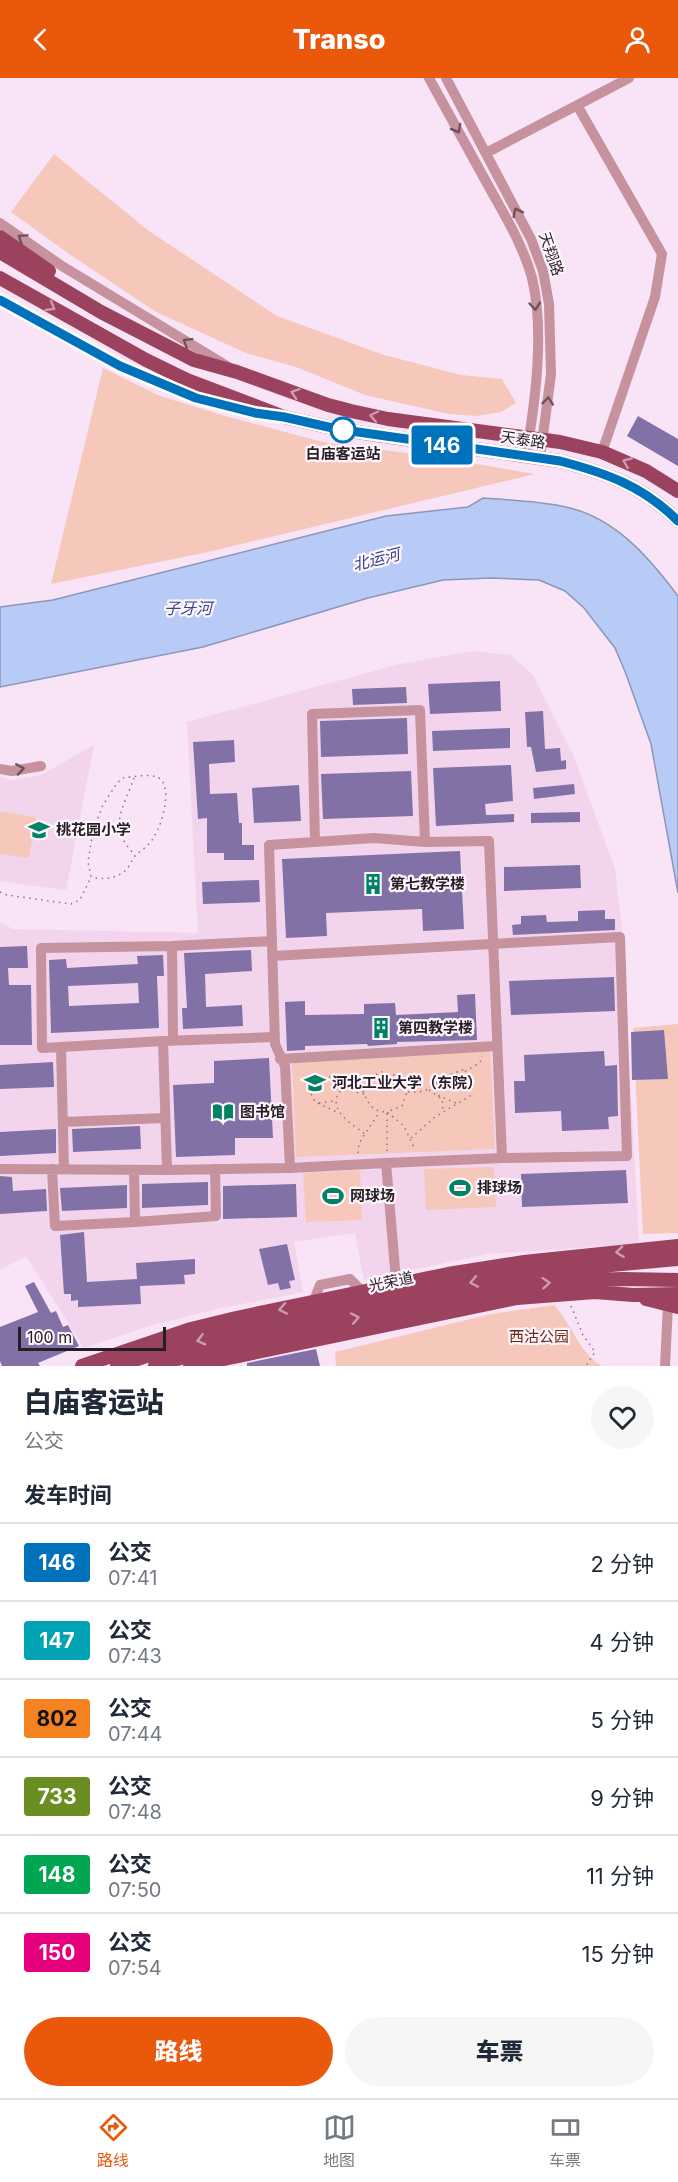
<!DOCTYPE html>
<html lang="zh">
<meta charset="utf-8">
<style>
body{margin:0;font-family:Inter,"Noto Sans SC",sans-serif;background:#f6f6f7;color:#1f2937;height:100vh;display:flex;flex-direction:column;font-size:22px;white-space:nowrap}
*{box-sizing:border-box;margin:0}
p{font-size:20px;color:#747a83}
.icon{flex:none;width:33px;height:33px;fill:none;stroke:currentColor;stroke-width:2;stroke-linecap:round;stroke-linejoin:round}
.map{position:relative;height:1288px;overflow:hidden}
.side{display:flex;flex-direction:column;background:#fff;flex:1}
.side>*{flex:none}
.badge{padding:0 12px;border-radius:4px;font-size:21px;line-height:39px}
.scale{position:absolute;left:18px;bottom:15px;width:148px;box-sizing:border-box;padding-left:6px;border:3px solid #261e25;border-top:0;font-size:16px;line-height:21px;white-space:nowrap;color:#261e25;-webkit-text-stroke:4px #fef5fd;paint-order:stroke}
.map>.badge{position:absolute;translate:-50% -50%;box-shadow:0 0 0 3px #fff}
h2{padding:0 24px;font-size:22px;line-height:54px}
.round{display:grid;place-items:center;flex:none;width:63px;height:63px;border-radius:32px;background:#f6f6f7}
.overview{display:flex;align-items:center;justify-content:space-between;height:102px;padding:0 24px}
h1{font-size:28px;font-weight:800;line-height:45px}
.action{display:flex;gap:12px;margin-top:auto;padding:12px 24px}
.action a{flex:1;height:69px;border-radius:36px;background:#ea580c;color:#fff;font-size:24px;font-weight:800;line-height:69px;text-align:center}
.action a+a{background:#f6f6f7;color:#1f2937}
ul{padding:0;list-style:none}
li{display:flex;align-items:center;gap:18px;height:78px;padding:0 24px;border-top:2px solid #e0e1e3}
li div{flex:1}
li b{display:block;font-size:22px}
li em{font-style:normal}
li .badge{min-width:66px;font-weight:700;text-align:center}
header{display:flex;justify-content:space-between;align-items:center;height:78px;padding:0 24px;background:#ea580c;color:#fff;font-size:27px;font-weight:800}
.dock{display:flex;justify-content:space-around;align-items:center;height:84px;border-top:2px solid #e0e1e3;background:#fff;font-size:16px;color:#747a83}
.dock a{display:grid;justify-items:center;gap:3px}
.dock .current{color:#ea580c}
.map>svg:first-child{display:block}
.built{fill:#f2d5ed}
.green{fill:#f6c8bc}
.water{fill:#b8cbf7;stroke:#8c97b8;stroke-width:1.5}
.building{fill:#8271a6;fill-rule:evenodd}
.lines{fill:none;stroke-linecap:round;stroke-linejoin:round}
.path{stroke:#877885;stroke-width:1.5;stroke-dasharray:1.5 4.5;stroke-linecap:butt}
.minor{stroke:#c5929d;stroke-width:10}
.major{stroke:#9b435e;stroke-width:14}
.oneway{stroke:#6e525b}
.oneway2{stroke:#cc9cae}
.line-casing{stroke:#fff;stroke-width:14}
.line{stroke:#0072bc;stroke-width:9}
.stop-dot{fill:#fff;stroke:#0072bc;stroke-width:3}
.labels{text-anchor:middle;stroke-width:4.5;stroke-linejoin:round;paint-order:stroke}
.street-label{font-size:15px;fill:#261e25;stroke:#fef5fd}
.stop-label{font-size:15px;font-weight:bold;fill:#261e25;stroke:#fef5fd}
.poi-label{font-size:15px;font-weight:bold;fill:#261e25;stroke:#fef5fd;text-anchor:start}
.park-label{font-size:15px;fill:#712611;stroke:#fef5fd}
.water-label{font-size:16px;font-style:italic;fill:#324a8a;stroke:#fef5fd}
</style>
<header><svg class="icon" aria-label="back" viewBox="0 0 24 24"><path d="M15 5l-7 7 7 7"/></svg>Transo<svg class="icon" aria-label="person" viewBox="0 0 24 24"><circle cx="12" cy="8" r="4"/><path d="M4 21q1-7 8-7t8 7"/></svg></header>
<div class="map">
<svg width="678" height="1288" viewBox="0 0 678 1288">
<rect width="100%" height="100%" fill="#f9e3f6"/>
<path class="built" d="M 471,573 L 511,577 L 533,597 L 573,676 L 615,791 L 622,851 L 639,1166 L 488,1176 L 364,1202 L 355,1155 L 294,1164 L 303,1214 L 212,1232 L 146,1249 L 84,1270 L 26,1178 L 0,1192 L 0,844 L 13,851 L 198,855 L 187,644 L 396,587 Z
M 94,667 L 66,812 L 0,803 L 0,699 L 12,702 L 41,697 Z"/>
<path class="green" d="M 54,76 L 149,153 L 277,238 L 384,277 L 461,297 L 502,301 L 516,325 L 501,334 L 476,338 L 449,336 L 365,317 L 296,289 L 246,275 L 156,234 L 72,178 L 11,134 Z
M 103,290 L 160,318 L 225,338 L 327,365 L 431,378 L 535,396 L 208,474 L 51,506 Z
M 0,733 L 36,739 L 29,780 L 0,776 Z
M 678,946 L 678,1155 L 643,1156 L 633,950 Z
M 490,971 L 495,1071 L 296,1079 L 292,980 Z
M 494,1089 L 496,1129 L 426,1132 L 424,1091 Z
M 360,1092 L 362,1142 L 306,1144 L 303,1095 Z
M 554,1227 C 572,1246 579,1275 602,1288 L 336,1288 L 335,1274 L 491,1236 Z"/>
<path class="water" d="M 483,420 C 509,422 535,423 561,428 C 613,437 648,478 678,518 L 678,815 L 651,666 L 626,596 L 615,570 L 584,530 L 565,513 L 539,502 L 491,500 L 443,502 L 368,520 L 203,569 L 0,609 L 0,529 L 53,522 L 386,438 L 468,429 Z"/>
<path class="building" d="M 638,338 L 678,361 L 678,388 L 627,358 Z
M 500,603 L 501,633 L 430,636 L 428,606 Z
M 406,609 L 407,625 L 353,627 L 352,611 Z
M 543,633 L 545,671 L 560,670 L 561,683 L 566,682 L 566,691 L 536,694 L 531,669 L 527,669 L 525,634 Z
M 407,640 L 408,676 L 321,679 L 320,643 Z
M 510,650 L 510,670 L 433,673 L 432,653 Z
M 234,662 L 235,684 L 209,686 L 210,716 L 237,715 L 239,745 L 242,745 L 242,767 L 254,767 L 254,782 L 224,782 L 224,775 L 207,775 L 207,740 L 198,741 L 193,664 Z
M 511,687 L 513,723 L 485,726 L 486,737 L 514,736 L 514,744 L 436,748 L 433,690 Z
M 411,693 L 413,738 L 323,741 L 321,696 Z
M 574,706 L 575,716 L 534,721 L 533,710 Z
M 299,707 L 301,743 L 254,745 L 252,710 Z
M 580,734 L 580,744 L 531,745 L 531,735 Z
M 460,773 L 464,851 L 423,853 L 422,831 L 326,835 L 327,858 L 286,860 L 282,781 Z
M 580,787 L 581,810 L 504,813 L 504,789 Z
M 259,802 L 260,824 L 203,826 L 202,804 Z
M 605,832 L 605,841 L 615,841 L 615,852 L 513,857 L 512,847 L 521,846 L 521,838 L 546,837 L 547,844 L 578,843 L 578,833 Z
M 27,868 L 28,890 L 8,890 L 9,907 L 31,907 L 32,967 L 0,967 L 0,869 Z
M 251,872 L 252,893 L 205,896 L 206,929 L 242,927 L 243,948 L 183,951 L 182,930 L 187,930 L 184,875 Z
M 163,877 L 164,898 L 157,898 L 159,950 L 51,955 L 49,882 L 66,881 L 67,890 L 138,886 L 137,878 ZM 138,905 L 139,925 L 69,928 L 68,908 Z
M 614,899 L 615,933 L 511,937 L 509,903 Z
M 475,916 L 477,962 L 397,964 L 397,966 L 368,968 L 367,966 L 305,968 L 305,972 L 287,973 L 285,924 L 305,923 L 305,937 L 364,936 L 364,926 L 395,925 L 396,937 L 458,934 L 457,917 Z
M 664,952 L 668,1001 L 632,1002 L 631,954 Z
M 604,973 L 605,988 L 617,987 L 618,1038 L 608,1039 L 609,1051 L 562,1053 L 561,1033 L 515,1035 L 514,1003 L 525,1003 L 524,977 Z
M 269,980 L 273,1060 L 235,1060 L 235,1077 L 176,1079 L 173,1007 L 214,1005 L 214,983 Z
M 53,984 L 54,1009 L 0,1011 L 0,987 Z
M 140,1048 L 141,1071 L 73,1074 L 72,1051 Z
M 56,1051 L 56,1075 L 0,1078 L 0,1054 Z
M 626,1092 L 628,1125 L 522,1129 L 521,1096 Z
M 0,1098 L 12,1099 L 13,1113 L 46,1111 L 47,1133 L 0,1136 Z
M 208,1104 L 208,1127 L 142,1130 L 142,1106 Z
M 296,1106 L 297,1139 L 223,1141 L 223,1108 Z
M 127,1107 L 127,1130 L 62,1133 L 60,1110 Z
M 84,1154 L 87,1204 L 137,1201 L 136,1185 L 195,1181 L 195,1196 L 184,1197 L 185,1206 L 140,1208 L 141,1226 L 78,1229 L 78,1222 L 71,1223 L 71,1216 L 64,1216 L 60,1157 Z
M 287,1166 L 295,1202 L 289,1203 L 291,1210 L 280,1212 L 278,1205 L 268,1207 L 259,1171 Z
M 34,1204 L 51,1235 L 56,1233 L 63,1249 L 68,1247 L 79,1268 L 38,1285 L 40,1288 L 2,1288 L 0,1283 L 0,1249 L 38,1234 L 25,1208 Z
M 316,1271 L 320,1288 L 247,1288 L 247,1285 Z"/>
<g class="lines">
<path class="path" d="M 134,700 C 129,716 114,740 121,757 C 124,765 131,772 135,778
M 0,814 L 7,817 L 71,826 L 80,822 L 91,799 L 88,784 L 93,752 L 103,727 L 117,705 L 123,700 C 132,699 150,695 159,700 C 173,709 162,746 155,757 C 151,766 143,771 136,777 C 132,781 130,788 126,792 C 116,801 102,802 91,799
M 452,996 L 461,999
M 317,999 L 331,999 L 345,1011
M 437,1005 L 439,1018 L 456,1025
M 429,1012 L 442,1021 L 443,1034
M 408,1014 L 419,1014 L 429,1011 L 441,1000 L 465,991
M 311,1016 L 315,1024 L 339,1035
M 364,1016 L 346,1012 L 339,1014 C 328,1033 352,1046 365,1056
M 319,1025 L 335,1023
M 411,1060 L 435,1039 L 470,1018 L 470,1010 L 462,1000 L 462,995 L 480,985 L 482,978
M 387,1073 L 387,1034 C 372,1034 368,1025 363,1013 L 368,1000 L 382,994 L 394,997 L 407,1014 L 402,1028 L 387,1034 L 404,1048 L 415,1072
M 358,1075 L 359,1065 L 379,1035
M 571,1228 L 583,1257 L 595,1274 L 586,1288"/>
<path class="minor" d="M 429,0 C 449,36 469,72 489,109 C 505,138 523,167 532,200 C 545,254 535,325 526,379
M 446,0 L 531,161 L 543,193 L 549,226 L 551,296 L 540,380
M 577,27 L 662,176 L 655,219 L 602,374
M 486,75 L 629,0
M 0,145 L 62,188 L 227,288
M 0,222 C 84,268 168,323 265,336
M 0,691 L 12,693 L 41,688
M 315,764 L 312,636 L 420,632 L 425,764
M 272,878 L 620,859 L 627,1078 L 502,1080
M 173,963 L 172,868 L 272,863
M 61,969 L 42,970 L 41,870 L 172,868
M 280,981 L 496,968
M 63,1044 L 165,1040
M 290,1090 L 285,988 L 275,966 L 269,767 L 374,760 L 425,764 L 489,763 L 502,1080 L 386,1085 L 397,1214
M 0,1091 L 167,1092 L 290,1090 L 386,1085
M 52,1091 L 55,1148 L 135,1144 L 134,1092
M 64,1091 L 61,969 L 163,963
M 167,1092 L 163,963 L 274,959
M 135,1144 L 216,1138 L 215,1091
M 313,1225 L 320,1207 L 350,1201 L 367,1218
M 665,1288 L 668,1227"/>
<path class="major" d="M 0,159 L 49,193
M 0,174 L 101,234 L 194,282 L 237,294 L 328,327 L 351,333 L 388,341 L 560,364 L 602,374 L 646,393 L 678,413
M 0,200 L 146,282 L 187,302 L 284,339 L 337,351 L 384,358 L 560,383 C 606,395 643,408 678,443
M 646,1221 L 678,1229
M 82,1288 L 191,1251 L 236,1240 L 448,1196 L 524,1184 L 678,1168
M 117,1288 L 170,1270 L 245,1251 L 456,1207 L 545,1193 L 678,1181
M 155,1288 L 190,1277 L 327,1246 L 497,1211 L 582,1202 L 624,1201 L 678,1202
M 190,1288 L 517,1220 L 595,1214 L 633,1217 L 678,1216"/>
</g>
<defs><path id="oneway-chevron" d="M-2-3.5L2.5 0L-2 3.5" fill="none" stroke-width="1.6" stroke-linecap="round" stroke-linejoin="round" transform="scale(1.5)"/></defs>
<g class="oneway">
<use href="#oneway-chevron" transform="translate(457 51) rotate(61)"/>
<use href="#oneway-chevron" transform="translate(517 134) rotate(-117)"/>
<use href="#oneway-chevron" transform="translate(22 160) rotate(-146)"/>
<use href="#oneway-chevron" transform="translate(535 228) rotate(85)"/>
<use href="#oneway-chevron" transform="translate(187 264) rotate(-148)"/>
<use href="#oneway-chevron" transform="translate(548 323) rotate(-84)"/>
<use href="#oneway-chevron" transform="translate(20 691) rotate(-9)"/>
</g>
<g class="oneway2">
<use href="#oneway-chevron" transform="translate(51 229) rotate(30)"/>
<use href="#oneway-chevron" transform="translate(295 315) rotate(-161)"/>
<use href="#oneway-chevron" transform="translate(374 338) rotate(-168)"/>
<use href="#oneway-chevron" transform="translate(627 384) rotate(-157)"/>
<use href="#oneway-chevron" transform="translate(620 1174) rotate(173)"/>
<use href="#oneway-chevron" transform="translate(474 1204) rotate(169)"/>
<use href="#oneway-chevron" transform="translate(546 1205) rotate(-5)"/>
<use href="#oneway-chevron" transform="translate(283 1231) rotate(169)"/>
<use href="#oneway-chevron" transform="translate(355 1240) rotate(-11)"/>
<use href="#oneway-chevron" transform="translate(201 1262) rotate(166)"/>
</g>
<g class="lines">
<defs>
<path id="line" d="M 0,222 L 120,288 L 196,320 L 255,335 L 284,339 L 337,351 L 560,383 C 606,395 643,408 678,443"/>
</defs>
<use href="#line" class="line-casing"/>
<use href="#line" class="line"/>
</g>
<defs>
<symbol id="school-bare" viewBox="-9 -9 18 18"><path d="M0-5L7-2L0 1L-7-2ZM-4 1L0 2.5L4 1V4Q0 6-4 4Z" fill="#008365" stroke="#fef5fd" stroke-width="2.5" paint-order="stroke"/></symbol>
<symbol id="building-bare" viewBox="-9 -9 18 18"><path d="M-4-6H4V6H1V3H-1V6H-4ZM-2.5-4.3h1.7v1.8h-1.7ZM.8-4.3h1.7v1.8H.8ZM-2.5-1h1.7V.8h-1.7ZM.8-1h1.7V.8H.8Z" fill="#008365" stroke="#fef5fd" stroke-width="2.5" paint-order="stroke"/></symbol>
<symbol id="university-bare" viewBox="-9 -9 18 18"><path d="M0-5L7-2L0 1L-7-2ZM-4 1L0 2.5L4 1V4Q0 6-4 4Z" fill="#008365" stroke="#fef5fd" stroke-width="2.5" paint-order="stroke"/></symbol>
<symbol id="library-bare" viewBox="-9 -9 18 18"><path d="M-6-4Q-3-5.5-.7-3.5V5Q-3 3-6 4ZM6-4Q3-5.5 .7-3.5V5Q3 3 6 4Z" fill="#008365" stroke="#fef5fd" stroke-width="2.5" paint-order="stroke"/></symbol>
<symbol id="stadium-bare" viewBox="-9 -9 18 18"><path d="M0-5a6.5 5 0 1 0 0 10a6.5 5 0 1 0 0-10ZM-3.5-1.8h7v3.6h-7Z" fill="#008365" stroke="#fef5fd" stroke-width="2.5" paint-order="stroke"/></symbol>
</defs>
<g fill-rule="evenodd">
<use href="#school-bare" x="24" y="737" width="30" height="30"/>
<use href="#building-bare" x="358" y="791" width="30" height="30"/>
<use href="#building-bare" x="366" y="935" width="30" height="30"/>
<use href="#university-bare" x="300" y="990" width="30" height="30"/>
<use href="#library-bare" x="208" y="1019" width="30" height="30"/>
<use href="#stadium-bare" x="445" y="1095" width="30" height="30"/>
<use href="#stadium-bare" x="318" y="1103" width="30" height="30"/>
</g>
<circle class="stop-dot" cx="343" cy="352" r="12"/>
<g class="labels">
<g class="street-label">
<text transform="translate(551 176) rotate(71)" y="5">天翔路</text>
<text transform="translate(523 362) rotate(8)" y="5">天泰路</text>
<text transform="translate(391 1204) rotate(-12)" y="5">光荣道</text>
</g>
<g class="stop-label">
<text x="343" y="381">白庙客运站</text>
</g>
<g class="poi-label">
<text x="56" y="757">桃花园小学</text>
<text x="390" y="811">第七教学楼</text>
<text x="398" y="955">第四教学楼</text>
<text x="332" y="1010">河北工业大学（东院）</text>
<text x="240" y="1039">图书馆</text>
<text x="477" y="1115">排球场</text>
<text x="350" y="1123">网球场</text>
</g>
<g class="park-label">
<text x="539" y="1264">西沽公园</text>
</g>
<g class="water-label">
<text transform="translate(376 481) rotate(-14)" y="6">北运河</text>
<text x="188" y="536">子牙河</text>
</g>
</g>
</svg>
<div class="scale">100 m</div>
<b class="badge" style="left:442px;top:367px;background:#0072bc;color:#fff">146</b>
</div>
<section class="side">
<div class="overview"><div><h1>白庙客运站</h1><p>公交</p></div><a class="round"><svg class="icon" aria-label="heart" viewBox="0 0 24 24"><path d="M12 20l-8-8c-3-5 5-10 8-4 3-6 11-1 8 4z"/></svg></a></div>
<h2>发车时间</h2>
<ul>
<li><span class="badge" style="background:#0072bc;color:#fff">146</span><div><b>公交</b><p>07:41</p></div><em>2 分钟</em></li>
<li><span class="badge" style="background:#00a3b4;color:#fff">147</span><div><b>公交</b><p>07:43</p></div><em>4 分钟</em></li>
<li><span class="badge" style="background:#f58220;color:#111">802</span><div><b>公交</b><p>07:44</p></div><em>5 分钟</em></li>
<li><span class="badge" style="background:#6b8e23;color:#fff">733</span><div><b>公交</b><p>07:48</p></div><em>9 分钟</em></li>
<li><span class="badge" style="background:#00a651;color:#fff">148</span><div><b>公交</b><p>07:50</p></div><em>11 分钟</em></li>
<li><span class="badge" style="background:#e6007e;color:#fff">150</span><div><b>公交</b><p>07:54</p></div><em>15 分钟</em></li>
</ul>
<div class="action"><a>路线</a><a>车票</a></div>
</section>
<nav class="dock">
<a class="current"><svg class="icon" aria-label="directions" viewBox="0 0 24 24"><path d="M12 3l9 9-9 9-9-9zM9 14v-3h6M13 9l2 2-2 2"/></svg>路线</a>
<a><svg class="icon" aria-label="map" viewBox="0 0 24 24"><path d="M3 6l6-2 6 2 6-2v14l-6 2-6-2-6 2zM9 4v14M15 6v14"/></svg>地图</a>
<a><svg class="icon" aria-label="tickets" viewBox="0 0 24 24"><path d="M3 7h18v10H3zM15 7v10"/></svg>车票</a>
</nav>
